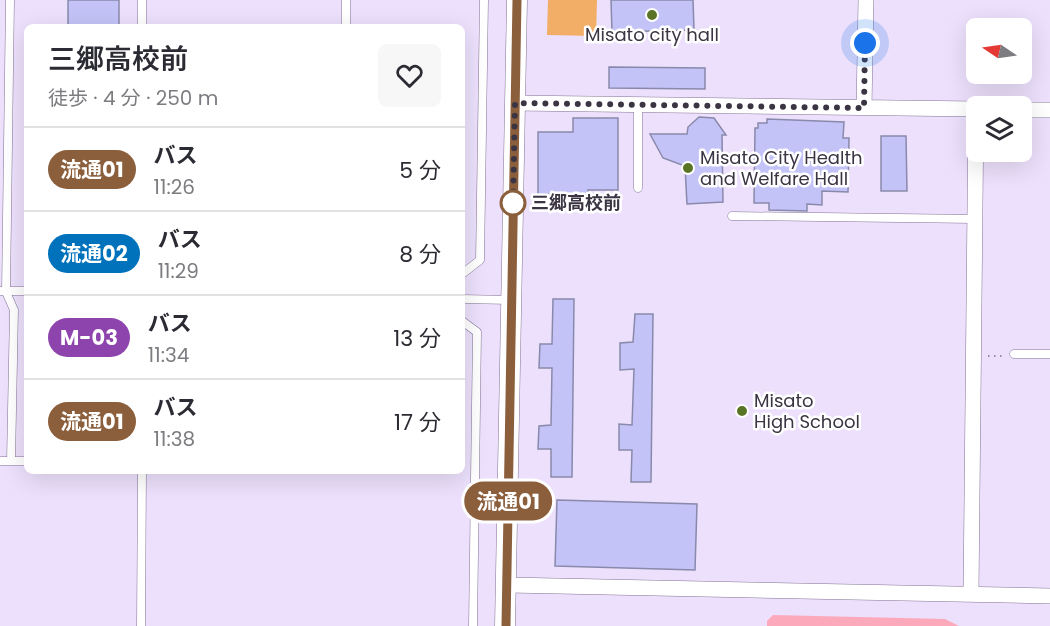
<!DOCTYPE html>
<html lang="ja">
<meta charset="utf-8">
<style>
body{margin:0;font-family:Poppins,"Noto Sans JP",sans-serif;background:#f7f7f7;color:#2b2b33;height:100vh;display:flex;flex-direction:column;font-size:22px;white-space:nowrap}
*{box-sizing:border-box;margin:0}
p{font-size:20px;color:#7c7c81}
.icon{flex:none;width:33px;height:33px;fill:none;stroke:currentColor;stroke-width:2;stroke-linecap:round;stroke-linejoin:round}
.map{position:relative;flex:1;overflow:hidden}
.sheet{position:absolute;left:24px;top:24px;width:441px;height:450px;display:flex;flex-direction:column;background:#fff;border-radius:9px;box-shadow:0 6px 24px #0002}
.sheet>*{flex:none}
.badge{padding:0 12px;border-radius:20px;font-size:21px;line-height:39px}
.needle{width:39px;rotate:283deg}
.buttons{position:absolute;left:966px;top:18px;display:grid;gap:12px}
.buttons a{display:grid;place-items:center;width:66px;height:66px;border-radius:9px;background:#fff;box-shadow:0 6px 24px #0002;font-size:30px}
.you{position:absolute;width:30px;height:30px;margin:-15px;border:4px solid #fff;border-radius:50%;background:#1a73e8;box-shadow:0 0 0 9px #1a73e833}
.map>.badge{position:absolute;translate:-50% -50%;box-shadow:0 0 0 3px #fff}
.round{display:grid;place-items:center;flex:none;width:63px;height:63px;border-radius:9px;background:#f7f7f7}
.headline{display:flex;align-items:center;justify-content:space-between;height:102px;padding:0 24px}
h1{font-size:28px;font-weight:600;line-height:45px}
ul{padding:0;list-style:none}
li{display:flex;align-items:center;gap:18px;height:84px;padding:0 24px;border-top:2px solid #e1e1e2}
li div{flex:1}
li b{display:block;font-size:22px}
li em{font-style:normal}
li .badge{min-width:66px;font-weight:700;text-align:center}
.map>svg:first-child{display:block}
.green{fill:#f2ad66}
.water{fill:#fcaabb}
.building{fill:#c4c3f8;stroke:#8989ab;stroke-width:1.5}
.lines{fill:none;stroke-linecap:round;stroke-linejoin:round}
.service-casing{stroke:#837494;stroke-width:9}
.minor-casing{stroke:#837494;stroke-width:16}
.tertiary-casing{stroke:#837494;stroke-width:21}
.path{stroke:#958ca1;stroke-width:2;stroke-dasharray:1.5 4.5;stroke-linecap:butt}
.service{stroke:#fff;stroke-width:8}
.minor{stroke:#fff;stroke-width:15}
.tertiary{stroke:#fff;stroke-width:20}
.line-casing{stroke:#fff;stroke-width:14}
.line{stroke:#8b5e3c;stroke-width:9}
.walk{stroke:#3b3543;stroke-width:6;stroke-dasharray:0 10.8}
.poi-dot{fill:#5a7426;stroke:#fff;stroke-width:2}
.stop-dot{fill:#fff;stroke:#8b5e3c;stroke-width:3}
.labels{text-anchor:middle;stroke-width:5;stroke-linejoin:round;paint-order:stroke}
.poi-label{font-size:18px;fill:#3b3543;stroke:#fff;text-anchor:start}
.stop-label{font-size:18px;font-weight:bold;fill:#3b3543;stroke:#fff;text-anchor:start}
</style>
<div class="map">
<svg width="1050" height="626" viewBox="0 0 1050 626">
<rect width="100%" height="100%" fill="#ece0fc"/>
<path class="green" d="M 548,0 L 597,0 L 596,36 L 547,35 Z"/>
<path class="water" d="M 773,615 L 945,619 L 959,626 L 767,626 L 767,621 Z"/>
<path class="building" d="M 68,0 L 119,0 L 119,27 L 68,27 Z
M 611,0 L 693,0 L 694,30 L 612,32 Z
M 609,67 L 705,68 L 705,89 L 609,88 Z
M 699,117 L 714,118 L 726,135 L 722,135 L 723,202 L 687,204 L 685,166 L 663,158 L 650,134 L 687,134 L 688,127 Z
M 573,118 L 618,118 L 618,190 L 588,190 L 588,194 L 538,194 L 538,132 L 573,132 Z
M 767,119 L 844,122 L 843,138 L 849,138 L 848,192 L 822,191 L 822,205 L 807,204 L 807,211 L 769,210 L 769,203 L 754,203 L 755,128 L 758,128 L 758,123 L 767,123 Z
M 881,136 L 906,136 L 907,191 L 881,191 Z
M 553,299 L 574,299 L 572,477 L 551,477 L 551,449 L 538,449 L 539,426 L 551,425 L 552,368 L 539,368 L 540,344 L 552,344 Z
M 635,314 L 653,314 L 651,482 L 631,482 L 632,450 L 619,450 L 619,424 L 632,425 L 634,369 L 620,370 L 620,343 L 633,342 Z
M 557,500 L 697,504 L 695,570 L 555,566 Z"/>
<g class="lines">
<defs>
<path id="service" d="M 142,27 L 142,0
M 346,27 L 346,0
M 638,188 L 638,105
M 732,216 L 975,219
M 462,274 L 480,260 L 484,0
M 0,291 L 27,291
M 462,299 L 510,300
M 462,321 L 477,332 L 473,626
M 1014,354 L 1050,354
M 0,461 L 11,461 L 14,310 L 6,292 L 10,0
M 11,461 L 27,461
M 141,626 L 142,471"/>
<path id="minor" d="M 515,103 L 976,109
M 864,108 L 866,0
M 1022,110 L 1050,110
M 506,585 L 1050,596
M 971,594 L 976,109"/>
<path id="tertiary" d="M 505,626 L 517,0"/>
</defs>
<use href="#service" class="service-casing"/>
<use href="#minor" class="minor-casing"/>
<use href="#tertiary" class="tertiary-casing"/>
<path class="path" d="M 988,356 L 1004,356"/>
<use href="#service" class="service"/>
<use href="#minor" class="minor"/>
<use href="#tertiary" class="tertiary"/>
</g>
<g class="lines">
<defs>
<path id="line" d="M 506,626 L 517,0"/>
</defs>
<use href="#line" class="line-casing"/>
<use href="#line" class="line"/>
<path class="walk" d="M 513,203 L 513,208 L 515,103 L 864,108 L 865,43"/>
</g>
<g class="poi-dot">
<circle cx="652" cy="15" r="6"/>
<circle cx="688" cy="168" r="6"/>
<circle cx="742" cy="411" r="6"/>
</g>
<circle class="stop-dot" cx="513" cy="203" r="12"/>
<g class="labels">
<g class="poi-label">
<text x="652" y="41" text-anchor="middle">Misato city hall</text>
<text x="700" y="164">Misato City Health<tspan x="700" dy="21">and Welfare Hall</tspan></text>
<text x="754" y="407">Misato<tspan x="754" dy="21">High School</tspan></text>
</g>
<g class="stop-label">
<text x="531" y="209">三郷高校前</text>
</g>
</g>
</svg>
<div class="buttons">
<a><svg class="needle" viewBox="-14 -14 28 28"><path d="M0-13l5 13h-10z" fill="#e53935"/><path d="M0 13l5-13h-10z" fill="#7c7c81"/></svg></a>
<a><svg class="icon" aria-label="layers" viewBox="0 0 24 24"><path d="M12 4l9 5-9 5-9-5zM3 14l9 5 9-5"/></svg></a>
</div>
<div class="you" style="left:865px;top:43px"></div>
<b class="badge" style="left:508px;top:501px;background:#8b5e3c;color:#fff">流通01</b>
<section class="sheet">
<div class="headline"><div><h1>三郷高校前</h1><p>徒歩 · 4 分 · 250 m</p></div><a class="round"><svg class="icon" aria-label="heart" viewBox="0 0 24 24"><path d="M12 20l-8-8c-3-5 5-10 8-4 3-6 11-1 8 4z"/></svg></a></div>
<ul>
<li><span class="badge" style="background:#8b5e3c;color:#fff">流通01</span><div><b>バス</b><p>11:26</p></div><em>5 分</em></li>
<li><span class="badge" style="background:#0072bc;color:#fff">流通02</span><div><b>バス</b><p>11:29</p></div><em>8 分</em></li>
<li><span class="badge" style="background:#8e44ad;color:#fff">M-03</span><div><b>バス</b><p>11:34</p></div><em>13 分</em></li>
<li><span class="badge" style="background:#8b5e3c;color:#fff">流通01</span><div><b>バス</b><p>11:38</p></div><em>17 分</em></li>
</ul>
</section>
</div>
